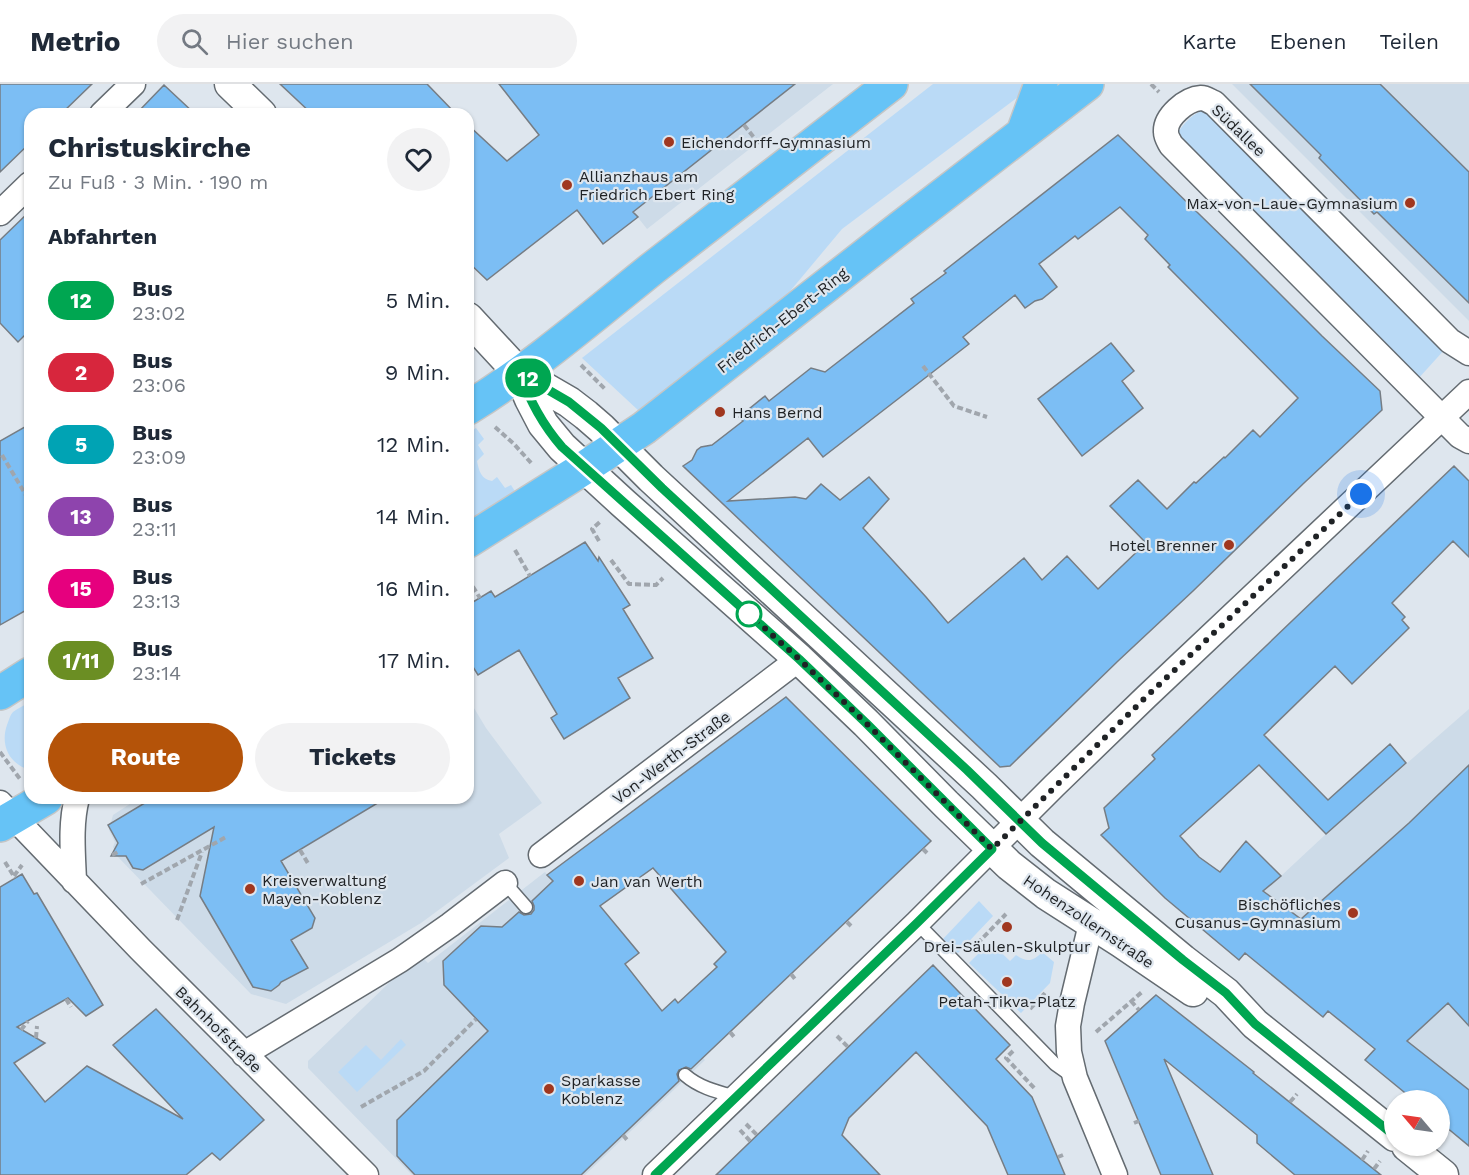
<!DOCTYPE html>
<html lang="de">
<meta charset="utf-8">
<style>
body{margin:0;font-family:"Work Sans",sans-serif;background:#f2f2f3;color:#1f2937;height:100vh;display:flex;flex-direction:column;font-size:22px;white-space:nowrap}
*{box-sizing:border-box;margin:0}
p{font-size:20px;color:#747a83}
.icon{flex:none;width:33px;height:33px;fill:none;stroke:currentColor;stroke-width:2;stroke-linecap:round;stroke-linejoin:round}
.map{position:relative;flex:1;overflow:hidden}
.details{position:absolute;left:24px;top:24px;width:450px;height:696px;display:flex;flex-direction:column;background:#fff;border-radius:18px;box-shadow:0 2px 4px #0004}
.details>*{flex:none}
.badge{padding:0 12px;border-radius:20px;font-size:21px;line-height:39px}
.needle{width:39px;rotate:299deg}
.buttons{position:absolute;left:1384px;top:1006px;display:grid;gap:12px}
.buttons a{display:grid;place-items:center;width:66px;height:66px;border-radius:50%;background:#fff;box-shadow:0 2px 4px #0004;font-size:30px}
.you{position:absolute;width:30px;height:30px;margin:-15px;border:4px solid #fff;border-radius:50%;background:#1a73e8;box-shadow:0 0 0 9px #1a73e833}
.map>.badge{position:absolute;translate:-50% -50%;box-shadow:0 0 0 3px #fff}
h2{padding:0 24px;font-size:22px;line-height:54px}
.round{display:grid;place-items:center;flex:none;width:63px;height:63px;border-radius:32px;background:#f2f2f3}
.headline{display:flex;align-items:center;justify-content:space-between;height:102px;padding:0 24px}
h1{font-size:28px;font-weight:700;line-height:45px}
.cta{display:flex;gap:12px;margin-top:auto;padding:12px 24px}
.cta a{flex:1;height:69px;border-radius:36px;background:#b45309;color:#fff;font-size:24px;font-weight:700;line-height:69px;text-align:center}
.cta a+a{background:#f2f2f3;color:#1f2937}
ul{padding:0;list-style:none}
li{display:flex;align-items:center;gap:18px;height:72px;padding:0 24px}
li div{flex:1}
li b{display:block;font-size:22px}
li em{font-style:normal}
li .badge{min-width:66px;font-weight:700;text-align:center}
header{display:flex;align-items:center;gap:36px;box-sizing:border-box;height:84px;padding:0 30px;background:#fff;border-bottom:2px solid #e0e1e3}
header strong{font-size:28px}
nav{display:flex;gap:33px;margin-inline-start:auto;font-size:21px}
.search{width:420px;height:54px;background:#f2f2f3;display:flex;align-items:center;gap:15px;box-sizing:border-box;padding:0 21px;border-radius:33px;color:#747a83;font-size:22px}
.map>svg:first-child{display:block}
.built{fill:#cddbe8}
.green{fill:#badaf6}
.building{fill:#7cbef4;stroke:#767d84;stroke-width:1.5;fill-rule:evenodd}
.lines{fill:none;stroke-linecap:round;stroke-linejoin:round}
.service-casing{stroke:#646b71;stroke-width:15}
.minor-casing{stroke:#646b71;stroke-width:27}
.tertiary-casing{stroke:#646b71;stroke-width:33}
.primary-casing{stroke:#c5c6c6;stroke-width:36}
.path{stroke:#a0a6ad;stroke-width:4;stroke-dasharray:6 3;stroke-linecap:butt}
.service{stroke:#fff;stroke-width:12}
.minor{stroke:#fff;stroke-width:24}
.tertiary{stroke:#fff;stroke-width:30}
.primary{stroke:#66c3f6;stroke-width:33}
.line-casing{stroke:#fff;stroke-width:14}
.line{stroke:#00a651;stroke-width:9}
.walk{stroke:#1f2225;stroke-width:6;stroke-dasharray:0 10.8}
.poi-dot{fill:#a0371f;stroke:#dee6ee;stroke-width:2}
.stop-dot{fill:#fff;stroke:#00a651;stroke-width:3}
.labels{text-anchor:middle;stroke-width:4.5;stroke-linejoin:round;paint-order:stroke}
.street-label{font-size:16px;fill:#1f2225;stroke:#dee6ee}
.poi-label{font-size:16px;fill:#1f2225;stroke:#dee6ee;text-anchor:start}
</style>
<header>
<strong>Metrio</strong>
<div class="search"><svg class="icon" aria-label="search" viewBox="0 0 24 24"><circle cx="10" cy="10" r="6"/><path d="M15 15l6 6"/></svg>Hier suchen</div>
<nav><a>Karte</a><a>Ebenen</a><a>Teilen</a></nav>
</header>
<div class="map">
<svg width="1469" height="1091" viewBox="0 0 1469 1091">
<rect width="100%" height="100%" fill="#dee6ee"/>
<path class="built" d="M 533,0 L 833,0 L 647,145 Z
M 1232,0 L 1469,0 L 1469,237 Z
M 468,614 L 486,644 L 542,719 L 499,750 L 509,774 L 421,839 L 286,920 L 251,910 L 118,773 L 113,763 L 115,758 L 109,746 L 113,731 L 139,714 L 468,714 Z
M 1469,625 L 1469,1042 L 1440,1017 L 1415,1017 L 1365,976 L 1378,962 L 1332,923 L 1323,933 L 1245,869 L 1239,876 L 1209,852 L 1281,792 L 1326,750 Z
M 545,788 L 705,976 L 585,1091 L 412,1091 L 308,984 L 308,977 L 419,870 L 428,879 Z"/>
<path class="green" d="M 933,0 L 1027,0 L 1018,13 L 842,145 L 781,218 L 639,327 L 582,274 Z
M 1205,26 L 1446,264 L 1417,296 L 1180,61 L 1177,50 C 1183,40 1194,28 1205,26 Z
M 476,344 L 484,355 L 478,361 L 484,370 L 477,377 C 479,387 481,395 492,397 L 497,393 L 505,404 L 511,401 L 516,409 L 468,438 L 468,349 Z
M 30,618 L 30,686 C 9,680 0,661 7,641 C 9,636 10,631 13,628 C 18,624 25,621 30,618 Z
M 979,817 L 993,832 L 958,869 L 943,855 Z
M 990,858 L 1010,877 L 1016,871 C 1027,879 1034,877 1042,868 L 1054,878 L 1050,899 L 1021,929 L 969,879 Z
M 401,955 L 406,961 L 357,1008 L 338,988 L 366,961 L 381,976 Z"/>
<path class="building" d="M 0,0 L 92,0 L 61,30 L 30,30 L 30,59 L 0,88 Z
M 280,0 L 427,0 L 456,30 L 312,30 Z
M 499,0 L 795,0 L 633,128 L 638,133 L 603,160 L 577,126 L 487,196 L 468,178 L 468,41 L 507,77 L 539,51 Z
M 1250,0 L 1380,0 L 1469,88 L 1469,219 L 1377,128 L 1374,130 L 1319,74 L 1321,71 Z
M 164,1 L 195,30 L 136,30 Z
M 1118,51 L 1239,169 L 1322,252 L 1380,307 L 1382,326 L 1304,399 L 1193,507 L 1118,577 L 1010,682 L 1000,683 L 683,382 L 692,376 L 697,366 L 701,363 L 712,361 L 743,337 L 739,333 L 765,312 L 769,317 L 811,284 L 825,288 L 914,219 L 911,215 L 946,189 L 944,187 ZM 1120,123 L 1148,151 L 1145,155 L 1170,181 L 1168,183 L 1298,314 L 1260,353 L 1253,346 L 1225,374 L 1224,373 L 1196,399 L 1194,398 L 1167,425 L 1138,396 L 1110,422 L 1146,459 L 1098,505 L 1067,472 L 1042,496 L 1024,474 L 948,539 L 926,513 L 863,444 L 889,415 L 869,393 L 840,416 L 821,400 L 806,415 L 795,413 L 728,417 L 808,354 L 823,373 L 969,260 L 963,253 L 1015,211 L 1025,224 L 1035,217 L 1042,215 L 1057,203 L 1039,180 L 1075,152 L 1078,155 Z
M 30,127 L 30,246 L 18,258 L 0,239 L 0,156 Z
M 1111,259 L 1134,287 L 1122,297 L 1143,324 L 1082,372 L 1038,315 Z
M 30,340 L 30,524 L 0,541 L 0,357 Z
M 1454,382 L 1469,397 L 1469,473 L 1453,457 L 1392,519 L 1405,533 L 1402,536 L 1409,544 L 1352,600 L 1335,582 L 1264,651 L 1328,716 L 1390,660 L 1406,679 L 1326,750 L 1259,681 L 1180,752 L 1199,773 L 1220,788 L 1246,757 L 1281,792 L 1263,807 L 1301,835 L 1409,739 L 1469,681 L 1469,942 L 1448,919 L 1407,957 L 1469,1006 L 1469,1062 L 1440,1038 L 1440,1017 L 1415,1017 L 1365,976 L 1375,965 L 1328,927 L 1323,933 L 1245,869 L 1239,876 L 1165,814 L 1101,751 L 1109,744 L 1104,724 L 1155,675 L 1152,671 Z
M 585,458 L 598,477 L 599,473 L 630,521 L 623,525 L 653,574 L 618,594 L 630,614 L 564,655 L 551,634 L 557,630 L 519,566 L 478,591 L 468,575 L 468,521 L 491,507 L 495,513 Z
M 786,613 L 931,757 L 691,985 L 686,983 L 679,986 L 677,990 L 679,997 L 581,1091 L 415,1091 L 397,1072 L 397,1036 L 488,947 L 444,901 L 443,877 L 481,842 L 502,843 L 519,828 L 524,831 L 531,830 L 534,826 L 534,822 L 532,817 L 553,797 L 547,791 ZM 653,784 L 726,868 L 714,880 L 717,883 L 678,919 L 675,915 L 662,927 L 625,880 L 639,869 L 600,822 Z
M 153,714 L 386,714 L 281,777 L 315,834 L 312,844 L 291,856 L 308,884 L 281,898 L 279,901 L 271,907 L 253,903 L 200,812 L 214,743 L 143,786 L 133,784 L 126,772 L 111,772 L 118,759 L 108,741 Z
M 22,790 L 34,810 L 37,809 L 103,921 L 86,932 L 68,914 L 17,943 L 45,959 L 14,979 L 45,1018 L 87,982 L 183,1035 L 113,961 L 156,925 L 264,1036 L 220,1076 L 212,1069 L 186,1091 L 0,1091 L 0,803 Z
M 933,881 L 1010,961 L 996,975 L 1032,1013 L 1065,1091 L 1008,1091 L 987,1042 L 916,968 L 849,1034 L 842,1051 L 880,1091 L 716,1091 Z
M 1156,911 L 1254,988 L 1253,989 L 1381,1091 L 1295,1091 L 1257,1059 L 1257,1051 L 1164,975 L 1213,1091 L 1161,1091 L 1105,957 Z"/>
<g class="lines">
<defs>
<path id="service" d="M 505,799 L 526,823
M 917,839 L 1055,980 L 1072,992
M 685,991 C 700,1004 718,1008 736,1013"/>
<path id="minor" d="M 102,30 L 133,0
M 0,129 L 30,100
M 1469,269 L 1450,257 L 1214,19 C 1209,17 1206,14 1201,14 C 1186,15 1165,33 1166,48 C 1166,53 1169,57 1171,61 L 1460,352 L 1469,357
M 0,719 L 140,865 L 366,1091
M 541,771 L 799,575
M 74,797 C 73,770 70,740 77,714
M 1091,840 L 1072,919 L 1068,942 L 1069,968 L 1075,994 L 1115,1091
M 244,970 L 400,876 L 450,841 L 505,799
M 655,1091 L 917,839 L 1054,702 L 1146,613 L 1469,308"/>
<path id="tertiary" d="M 230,0 L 261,30
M 468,234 L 519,289 L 569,318 L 586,331 L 601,344 L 651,394 L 984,702 L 1042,759 L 1183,876 L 1226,909 L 1255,940 L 1395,1052
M 519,289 L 530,315 L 543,340 L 562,363 L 623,419 L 799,575 L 866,639 L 946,720 L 1009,781 L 1046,810 L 1121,858 L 1193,907
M 1407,1062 L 1443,1091"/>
<path id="primary" d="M 1023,49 L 1041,0
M 468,324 C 534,283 593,232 653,184 C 732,122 812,62 891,0
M 468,457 L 584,384 L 644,344 L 900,144 L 1087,0
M 0,609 L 30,590
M 0,741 L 46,714"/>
</defs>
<use href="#service" class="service-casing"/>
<use href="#minor" class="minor-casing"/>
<use href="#tertiary" class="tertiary-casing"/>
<use href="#primary" class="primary-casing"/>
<path class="path" d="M 1151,0 L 1159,8
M 744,41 L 760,61
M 581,281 L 605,305
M 923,282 L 954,322 L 987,333
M 495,343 L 514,360 L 532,380
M 2,371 L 30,418
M 599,457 L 592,445 L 601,437
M 515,466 L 530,492
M 611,476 L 629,500 L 656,501 L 663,494
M 468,495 L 480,514
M 0,668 L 20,695
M 923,765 L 927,769
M 300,766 L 309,781
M 112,771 L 118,768
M 5,778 L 15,794
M 14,792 L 22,781
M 141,800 L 226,753
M 177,836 L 202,768
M 847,838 L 851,842
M 971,866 L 1006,830
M 791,890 L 795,895
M 66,915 L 71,923
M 1131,917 L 1139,926
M 1030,925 L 1045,909
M 21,946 L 28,937
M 730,948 L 735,954
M 1096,948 L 1142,908
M 837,952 L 848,963
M 36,954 L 37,942
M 1013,967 L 1006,974 L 1036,1006
M 1290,1018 L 1297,1010
M 361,1023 L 424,987 L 476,935
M 1134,1039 L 1139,1037
M 746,1040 L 757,1051
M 740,1046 L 751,1058
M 623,1051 L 628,1057
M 1058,1073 L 1063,1071
M 1362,1076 L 1368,1067
M 1374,1085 L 1380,1077"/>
<use href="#service" class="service"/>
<use href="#minor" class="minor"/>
<use href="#tertiary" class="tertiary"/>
<use href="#primary" class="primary"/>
</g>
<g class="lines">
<defs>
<path id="line" d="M 655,1091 L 917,839 L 992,765 L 866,639 L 799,575 L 562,363 C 542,340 531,318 519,289 L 569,318 L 601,344 L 662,404 L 967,686 L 1042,759 L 1183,876 L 1226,909 L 1255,940 L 1395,1052"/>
</defs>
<use href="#line" class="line-casing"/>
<use href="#line" class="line"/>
<path class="walk" d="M 749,530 L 799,575 L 866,639 L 992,765 L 1146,613 L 1361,410"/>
</g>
<g class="poi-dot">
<circle cx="669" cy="58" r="6"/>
<circle cx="567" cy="101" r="6"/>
<circle cx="1410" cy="119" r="6"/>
<circle cx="720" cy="328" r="6"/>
<circle cx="1229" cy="461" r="6"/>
<circle cx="579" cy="797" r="6"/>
<circle cx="250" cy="805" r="6"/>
<circle cx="1353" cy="829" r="6"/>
<circle cx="1007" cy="843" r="6"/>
<circle cx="1007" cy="898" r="6"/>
<circle cx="549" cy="1005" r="6"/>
</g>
<circle class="stop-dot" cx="749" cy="530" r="12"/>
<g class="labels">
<g class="street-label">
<text transform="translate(1239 46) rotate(44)" y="6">Südallee</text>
<text transform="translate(782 236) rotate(-38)" y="6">Friedrich-Ebert-Ring</text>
<text transform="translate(671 673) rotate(-37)" y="6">Von-Werth-Straße</text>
<text transform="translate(1089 837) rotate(34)" y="6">Hohenzollernstraße</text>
<text transform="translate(219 945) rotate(45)" y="6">Bahnhofstraße</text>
</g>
<g class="poi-label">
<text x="681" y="64">Eichendorff-Gymnasium</text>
<text x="579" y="98">Allianzhaus am<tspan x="579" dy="18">Friedrich Ebert Ring</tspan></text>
<text x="1398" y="125" text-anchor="end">Max-von-Laue-Gymnasium</text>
<text x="732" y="334">Hans Bernd</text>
<text x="1217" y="467" text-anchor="end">Hotel Brenner</text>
<text x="262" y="802">Kreisverwaltung<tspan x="262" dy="18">Mayen-Koblenz</tspan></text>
<text x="591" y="803">Jan van Werth</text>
<text x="1341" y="826" text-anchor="end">Bischöfliches<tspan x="1341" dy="18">Cusanus-Gymnasium</tspan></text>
<text x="1007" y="868" text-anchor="middle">Drei-Säulen-Skulptur</text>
<text x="1007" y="923" text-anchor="middle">Petah-Tikva-Platz</text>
<text x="561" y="1002">Sparkasse<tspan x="561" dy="18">Koblenz</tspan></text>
</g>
</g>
</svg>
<div class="buttons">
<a><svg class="needle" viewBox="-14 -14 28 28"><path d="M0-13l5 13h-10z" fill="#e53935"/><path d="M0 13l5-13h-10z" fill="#747a83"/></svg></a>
</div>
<div class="you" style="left:1361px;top:410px"></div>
<b class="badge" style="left:528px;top:294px;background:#00a651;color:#fff">12</b>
<section class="details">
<div class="headline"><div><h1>Christuskirche</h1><p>Zu Fuß · 3 Min. · 190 m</p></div><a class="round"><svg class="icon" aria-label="heart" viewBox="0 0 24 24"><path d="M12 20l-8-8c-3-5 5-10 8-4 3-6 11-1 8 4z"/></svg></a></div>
<h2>Abfahrten</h2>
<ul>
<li><span class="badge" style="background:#00a651;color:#fff">12</span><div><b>Bus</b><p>23:02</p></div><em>5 Min.</em></li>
<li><span class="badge" style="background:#d7263d;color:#fff">2</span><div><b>Bus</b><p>23:06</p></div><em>9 Min.</em></li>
<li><span class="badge" style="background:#00a3b4;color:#fff">5</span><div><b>Bus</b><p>23:09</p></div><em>12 Min.</em></li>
<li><span class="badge" style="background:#8e44ad;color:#fff">13</span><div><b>Bus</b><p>23:11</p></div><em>14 Min.</em></li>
<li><span class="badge" style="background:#e6007e;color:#fff">15</span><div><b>Bus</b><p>23:13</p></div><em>16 Min.</em></li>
<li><span class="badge" style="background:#6b8e23;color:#fff">1/11</span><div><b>Bus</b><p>23:14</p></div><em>17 Min.</em></li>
</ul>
<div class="cta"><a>Route</a><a>Tickets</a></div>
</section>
</div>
